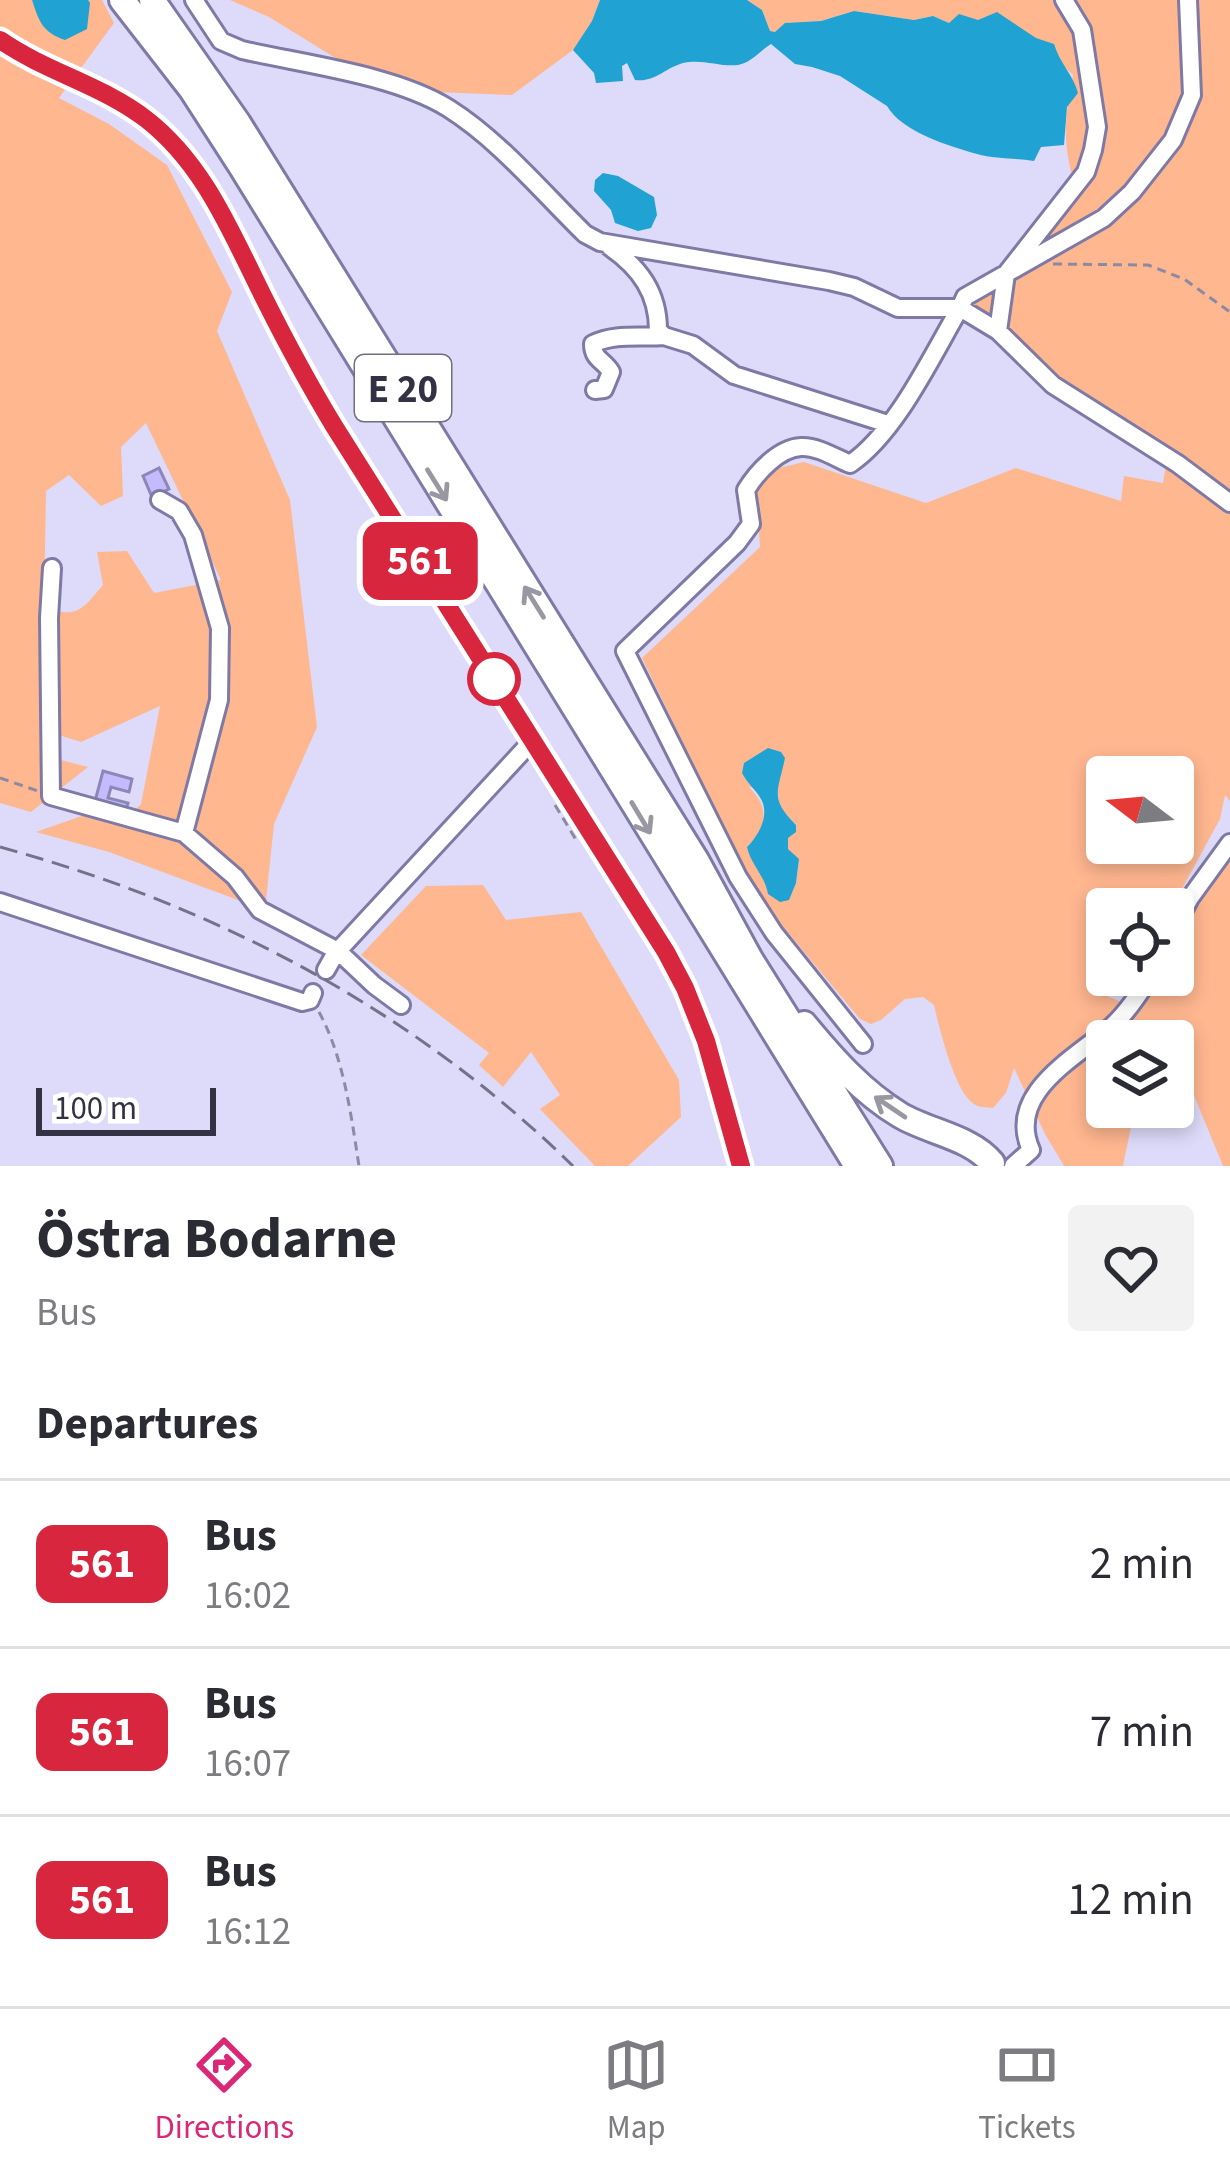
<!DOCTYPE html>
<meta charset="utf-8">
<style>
body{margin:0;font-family:"Source Sans 3",sans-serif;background:#f2f2f3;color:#2b2b33;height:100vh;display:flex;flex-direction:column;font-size:45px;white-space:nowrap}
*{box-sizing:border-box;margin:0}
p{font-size:39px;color:#7c7c81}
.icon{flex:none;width:66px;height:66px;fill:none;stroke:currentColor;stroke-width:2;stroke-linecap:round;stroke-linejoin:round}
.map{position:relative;height:1166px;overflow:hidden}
.panel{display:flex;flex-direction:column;background:#fff;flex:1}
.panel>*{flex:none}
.badge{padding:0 24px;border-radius:18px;font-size:42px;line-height:78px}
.needle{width:78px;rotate:286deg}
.controls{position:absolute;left:1086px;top:756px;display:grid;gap:24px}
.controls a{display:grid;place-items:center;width:108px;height:108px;border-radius:12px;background:#fff;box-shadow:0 6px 18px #0003;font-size:60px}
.scale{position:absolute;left:36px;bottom:30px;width:180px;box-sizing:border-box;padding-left:12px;border:6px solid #333144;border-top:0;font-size:33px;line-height:42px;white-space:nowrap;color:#333144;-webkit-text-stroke:9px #fff;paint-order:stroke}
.map>.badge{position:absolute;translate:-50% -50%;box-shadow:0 0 0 6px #fff}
h2{padding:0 36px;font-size:45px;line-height:108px}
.round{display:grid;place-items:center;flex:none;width:126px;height:126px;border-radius:12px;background:#f2f2f3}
.summary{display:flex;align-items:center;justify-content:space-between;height:204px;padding:0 36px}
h1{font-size:57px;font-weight:700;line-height:90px}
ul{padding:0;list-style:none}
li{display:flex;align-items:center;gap:36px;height:168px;padding:0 36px;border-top:3px solid #e1e1e2}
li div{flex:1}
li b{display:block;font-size:45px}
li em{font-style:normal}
li .badge{min-width:132px;font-weight:700;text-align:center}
.tabs{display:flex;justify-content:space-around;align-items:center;height:168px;border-top:3px solid #e1e1e2;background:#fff;font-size:33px;color:#7c7c81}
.tabs a{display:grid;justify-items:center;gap:6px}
.tabs .current{color:#db2777}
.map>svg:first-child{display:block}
.green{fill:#ffb790;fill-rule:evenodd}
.water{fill:#20a2d2}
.building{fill:#c3bbfe;stroke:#8c87b4;stroke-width:3}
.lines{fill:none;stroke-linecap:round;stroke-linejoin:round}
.minor-casing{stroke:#7e79a5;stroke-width:22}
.highway-casing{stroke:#7e79a5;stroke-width:30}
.path{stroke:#8c8aa3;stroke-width:3;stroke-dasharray:9 6;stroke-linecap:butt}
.minor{stroke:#fff;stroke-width:16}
.highway{stroke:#fff;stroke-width:24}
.rail{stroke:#747289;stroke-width:3;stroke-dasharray:18 9;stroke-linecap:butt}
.oneway{stroke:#9998a2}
.line-casing{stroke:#fff;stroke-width:27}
.line{stroke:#d7263d;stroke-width:18}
.stop-dot{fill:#fff;stroke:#d7263d;stroke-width:6}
.labels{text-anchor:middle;stroke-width:12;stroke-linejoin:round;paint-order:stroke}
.shield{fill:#fff;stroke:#706f7c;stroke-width:3}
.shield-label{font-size:39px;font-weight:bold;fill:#333144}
</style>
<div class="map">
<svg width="1230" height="1166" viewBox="0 0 1230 1166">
<rect width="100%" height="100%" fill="#dddbf9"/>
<path class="green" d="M 0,0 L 102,0 L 114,23 L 59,98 L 109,124 L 167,165 L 232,292 L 217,331 L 290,500 L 317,727 L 274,824 L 265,910 L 109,852 L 36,832 L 96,811 L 126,820 L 141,804 L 160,706 L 81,742 L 59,735 L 57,759 L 88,767 L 31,812 L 0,803 ZM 146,423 L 221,580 L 154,593 L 127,551 L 97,552 L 103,585 C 81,611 78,617 44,609 L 46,491 L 69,475 L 101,506 L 123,496 L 121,447 Z
M 230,0 L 600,0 L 592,21 L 573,50 L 512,95 L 410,91 L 376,83 L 269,17 Z
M 747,0 L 1230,0 L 1230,801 L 1225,795 L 1220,819 L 1171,909 L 1107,909 L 1107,975 L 1131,975 L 1123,989 L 1105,995 L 1137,1009 L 1158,975 L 1173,975 L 1173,948 L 1202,892 L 1230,854 L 1230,1166 L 1223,1166 L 1184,1071 L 1173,1067 L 1173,1041 L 1107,1041 L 1107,1107 L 1135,1107 L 1123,1166 L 1064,1166 L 1045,1134 L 1014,1068 L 1006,1093 L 993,1108 C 986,1107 979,1108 974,1104 C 955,1093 939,1027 934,1005 L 923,997 L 905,999 L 881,1020 L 871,1024 L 860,1019 L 764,904 L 728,836 L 642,658 L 760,547 L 759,532 L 755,525 L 754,487 L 760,478 L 775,469 L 804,462 L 926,503 L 1016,468 L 1121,501 L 1124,476 L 1163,483 L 1169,447 L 1057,381 L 1028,355 L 1006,326 L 966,304 L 1073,180 C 1062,137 1065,118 1073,75 L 1059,62 L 1054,45 L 978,20 L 949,23 L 933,16 L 914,20 L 854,11 L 821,21 L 786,23 L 776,32 L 770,31 L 762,10 ZM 1107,777 L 1173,777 L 1173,843 L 1107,843 ZM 749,787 L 777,790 L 780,808 L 796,825 L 788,838 L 788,849 L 799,860 L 796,883 L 766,880 L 747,847 C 768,826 770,808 749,787 Z
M 483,885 L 506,920 L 581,912 L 679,1080 L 681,1117 L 628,1166 L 595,1166 L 540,1109 L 560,1095 L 531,1052 L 503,1087 L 479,1065 L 489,1053 L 361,955 L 426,886 Z"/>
<path class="water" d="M 32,0 L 88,0 L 90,3 L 87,29 L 65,40 C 42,32 39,21 32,0 Z
M 600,0 L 747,0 L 762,10 L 770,31 L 775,32 L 785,23 L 821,21 L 854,11 L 914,20 L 933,16 L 949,23 L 959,14 L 978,20 L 997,12 L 1036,38 L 1054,44 C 1060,64 1073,74 1078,93 L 1067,107 L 1064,145 L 1041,147 L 1034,161 C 1016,158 995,159 977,154 C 949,146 902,132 887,106 L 840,76 L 812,67 L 795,64 L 771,44 C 761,50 751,63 738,65 C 723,67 705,60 689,62 C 668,64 657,83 635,80 L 627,63 L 622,66 L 623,81 L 596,83 L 594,73 L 573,50 L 592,21 Z
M 603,173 L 618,176 L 654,197 L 657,215 L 651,228 L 638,231 L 615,223 L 611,210 L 594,191 L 595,180 Z
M 768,748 L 781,752 L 785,758 C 778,792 769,798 796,825 L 796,832 L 788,838 L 788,849 L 799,859 L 796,883 L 789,900 L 780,902 L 768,894 C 765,876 751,865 747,847 C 759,835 770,815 761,799 C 756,790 747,783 742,773 L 744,763 Z"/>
<path class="building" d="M 159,468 L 169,489 L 152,497 L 143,476 Z
M 103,771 L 132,779 L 129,792 L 111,787 L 108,798 L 128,803 L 125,813 L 94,805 Z"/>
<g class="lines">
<defs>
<path id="minor" d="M 194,0 L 221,41 L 242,50 C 303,64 395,75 448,108 C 499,140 541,191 585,234 L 600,242 L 829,281 L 854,287 L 898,308 L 960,308 C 931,357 896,433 850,464 C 836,458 817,446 801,447 C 779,448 757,472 746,490 L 751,524 L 737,543 L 625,651 L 738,877 L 774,933 L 863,1044
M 1188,0 L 1192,95 L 1173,140 L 1132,192 L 1104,218 L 965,297 L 960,308 L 998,331 L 1053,385 L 1178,464 L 1230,503
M 0,40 L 31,60 L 127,106 L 158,129 L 193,165 L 207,186 L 310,386 L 666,953 L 685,988 L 706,1041 L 741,1166
M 610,247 C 640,268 658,293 658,330 L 664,336 L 693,345 L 734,375 L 888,424
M 998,331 L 1006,274 L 1086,172 L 1093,150 L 1097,127 L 1082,30 L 1064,0
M 595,390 L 604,389 L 611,372 C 604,360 593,360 593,344 C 615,333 640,338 664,336
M 160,500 L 179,511 L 193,535 L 220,628 L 219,700 L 184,833 L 235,877 L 260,910 L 338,951 L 374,985 L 401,1005
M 52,568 L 49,618 L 51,796 L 184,833
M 0,902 L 302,1002 L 310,1000 L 313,993
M 1173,930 L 1190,898 L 1230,843
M 326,970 L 335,954 L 533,740
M 1013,1166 L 1031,1150 C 1005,1093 1077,1057 1111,1027 C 1127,1013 1140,993 1151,975"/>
<path id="highway" d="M 122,0 L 192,90 L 241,166 L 857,1166
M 152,0 L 238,123 L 696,860 L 750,959 L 880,1166
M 804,1024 C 832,1058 862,1092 900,1115 C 928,1132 971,1137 992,1163"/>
</defs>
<use href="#minor" class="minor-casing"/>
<use href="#highway" class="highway-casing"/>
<path class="path" d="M 1053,264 L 1148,265 L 1184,279 L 1230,312
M 0,778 L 38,791
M 555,805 L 578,843
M 319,1012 C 344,1058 351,1115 359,1166"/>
<use href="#minor" class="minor"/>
<use href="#highway" class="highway"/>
<path class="rail" d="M 0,847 C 216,906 412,1009 573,1166"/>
</g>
<defs><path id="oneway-shaft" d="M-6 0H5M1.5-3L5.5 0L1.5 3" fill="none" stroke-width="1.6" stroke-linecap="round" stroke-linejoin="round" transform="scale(3)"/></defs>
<g class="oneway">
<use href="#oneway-shaft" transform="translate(437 485) rotate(58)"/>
<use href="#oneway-shaft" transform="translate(534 602) rotate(-122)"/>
<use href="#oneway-shaft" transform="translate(641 818) rotate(59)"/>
<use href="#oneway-shaft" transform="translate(890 1107) rotate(-146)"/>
</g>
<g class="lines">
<defs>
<path id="line" d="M 0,40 C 46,72 102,85 146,119 C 204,164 231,232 263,296 C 285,340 308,383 334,426 L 666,952 L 685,988 L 706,1041 L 741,1166"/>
</defs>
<use href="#line" class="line-casing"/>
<use href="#line" class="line"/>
</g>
<circle class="stop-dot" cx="494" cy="679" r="24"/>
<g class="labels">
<rect class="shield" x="355" y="355" width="96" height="66" rx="9"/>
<g class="shield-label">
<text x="403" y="402">E 20</text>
</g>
</g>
</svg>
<div class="controls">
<a><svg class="needle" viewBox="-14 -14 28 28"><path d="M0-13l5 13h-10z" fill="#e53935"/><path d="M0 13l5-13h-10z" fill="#7c7c81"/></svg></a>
<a><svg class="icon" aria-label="locate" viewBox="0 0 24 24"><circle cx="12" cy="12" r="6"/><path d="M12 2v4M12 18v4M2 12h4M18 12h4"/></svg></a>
<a><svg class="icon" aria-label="layers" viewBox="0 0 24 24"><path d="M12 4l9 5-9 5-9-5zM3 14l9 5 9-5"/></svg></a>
</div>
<div class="scale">100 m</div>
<b class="badge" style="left:420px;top:561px;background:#d7263d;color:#fff">561</b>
</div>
<section class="panel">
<div class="summary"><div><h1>Östra Bodarne</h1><p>Bus</p></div><a class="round"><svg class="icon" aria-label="heart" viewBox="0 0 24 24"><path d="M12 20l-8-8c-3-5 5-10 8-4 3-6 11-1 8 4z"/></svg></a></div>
<h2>Departures</h2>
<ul>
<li><span class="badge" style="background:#d7263d;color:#fff">561</span><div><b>Bus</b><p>16:02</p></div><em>2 min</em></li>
<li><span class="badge" style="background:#d7263d;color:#fff">561</span><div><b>Bus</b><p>16:07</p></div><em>7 min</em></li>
<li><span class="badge" style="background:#d7263d;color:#fff">561</span><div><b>Bus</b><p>16:12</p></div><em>12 min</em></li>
</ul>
</section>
<nav class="tabs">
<a class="current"><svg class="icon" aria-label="directions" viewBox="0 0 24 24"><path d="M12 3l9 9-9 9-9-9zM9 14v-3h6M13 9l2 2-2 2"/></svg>Directions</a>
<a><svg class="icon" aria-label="map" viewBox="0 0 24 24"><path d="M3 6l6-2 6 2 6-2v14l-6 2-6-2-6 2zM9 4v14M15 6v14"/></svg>Map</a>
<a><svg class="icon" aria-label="tickets" viewBox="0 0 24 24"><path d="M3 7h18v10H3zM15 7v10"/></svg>Tickets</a>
</nav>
